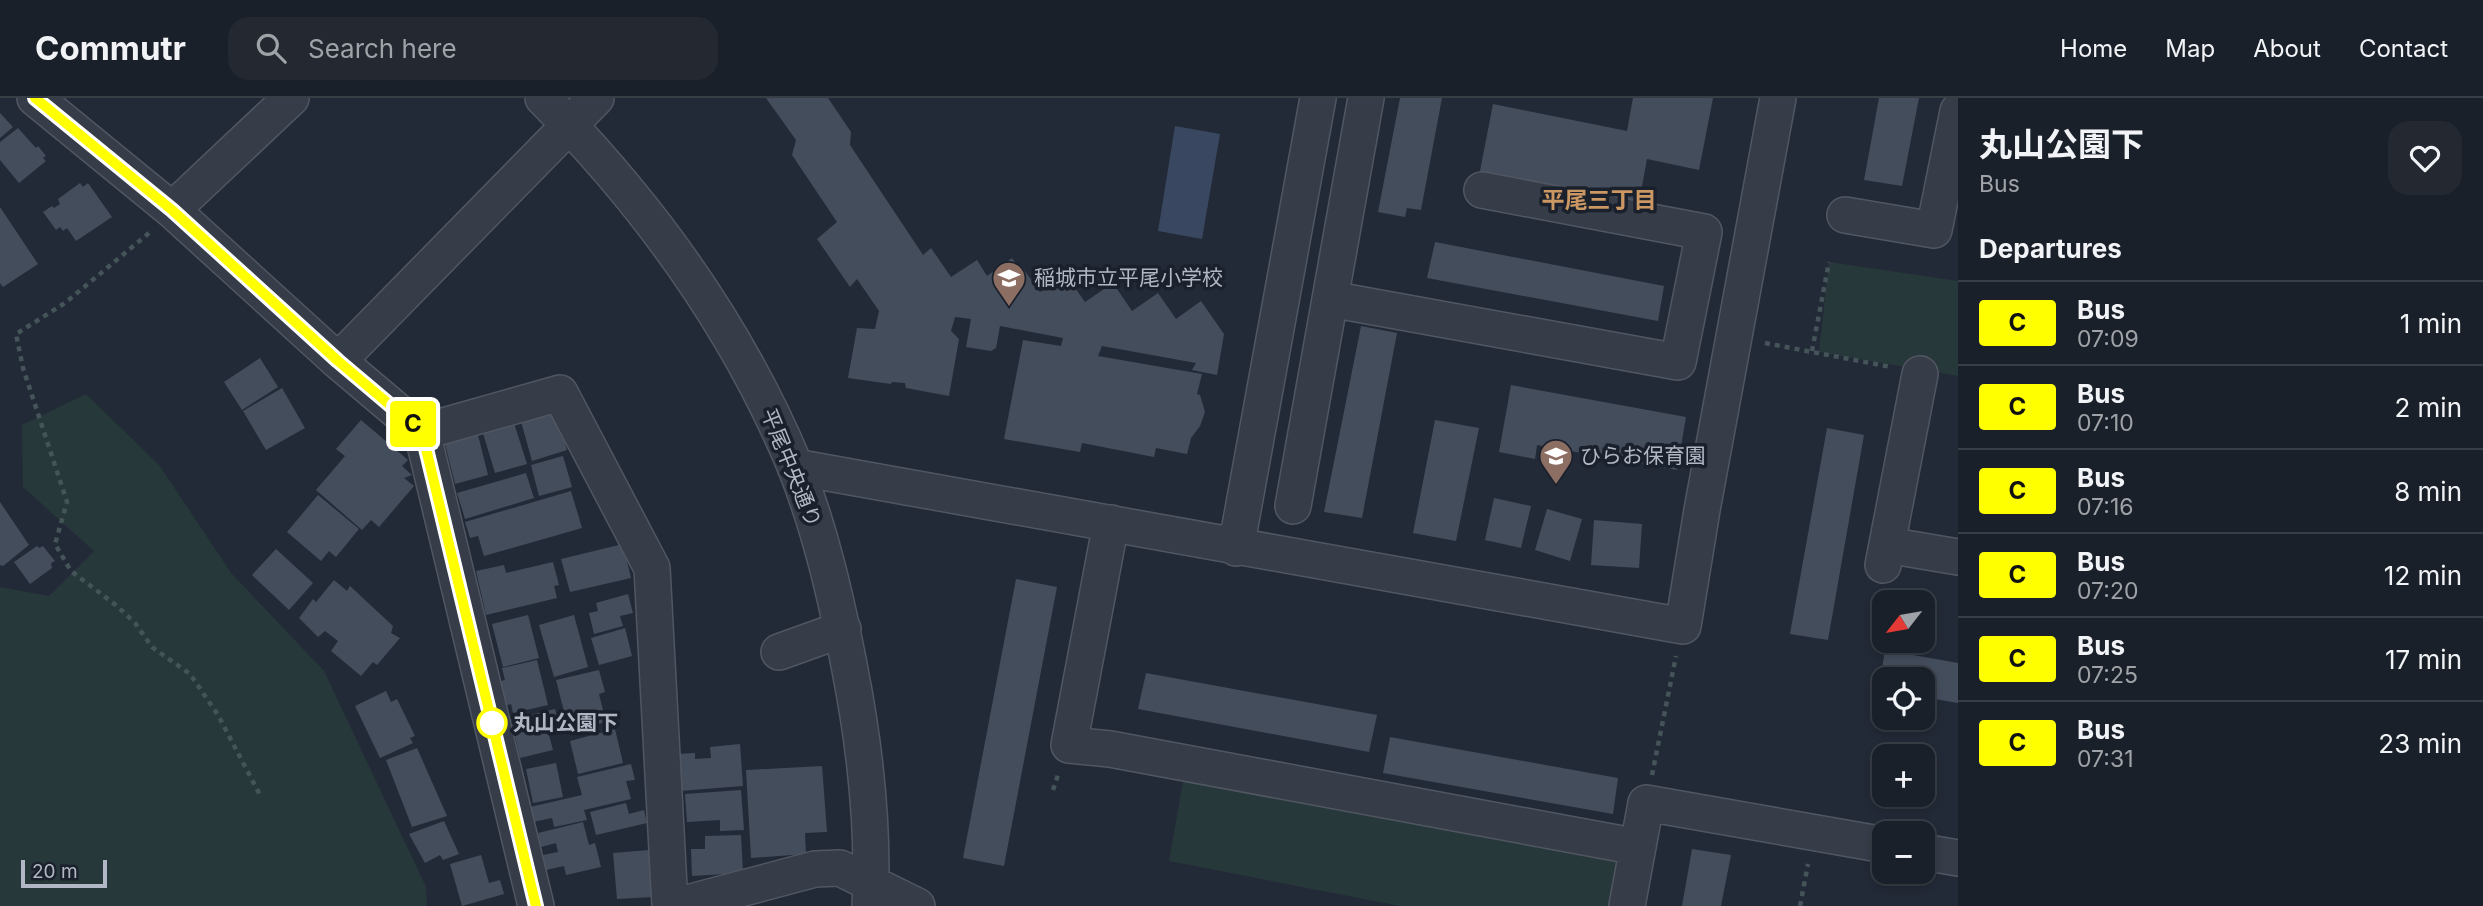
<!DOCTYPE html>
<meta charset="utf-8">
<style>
body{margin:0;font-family:Inter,"Noto Sans JP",sans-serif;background:#232831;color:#f1f3f6;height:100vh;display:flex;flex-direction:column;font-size:26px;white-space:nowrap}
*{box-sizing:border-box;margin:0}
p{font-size:23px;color:#9fa3a8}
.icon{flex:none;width:38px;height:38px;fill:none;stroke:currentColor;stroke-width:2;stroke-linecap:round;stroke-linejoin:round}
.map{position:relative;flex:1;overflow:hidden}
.details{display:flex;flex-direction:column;background:#1a2029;width:525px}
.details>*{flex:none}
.badge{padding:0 14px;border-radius:5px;font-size:24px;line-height:46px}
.needle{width:46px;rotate:239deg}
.fabs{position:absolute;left:1872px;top:492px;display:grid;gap:14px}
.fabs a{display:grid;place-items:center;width:63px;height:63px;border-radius:14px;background:#1a2029;box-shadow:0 4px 10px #0003,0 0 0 2px #383e46;font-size:35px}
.scale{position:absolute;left:21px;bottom:18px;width:86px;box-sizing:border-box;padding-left:7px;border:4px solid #b1b7c4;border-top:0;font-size:19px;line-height:24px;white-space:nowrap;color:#b1b7c4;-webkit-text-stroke:5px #1b212c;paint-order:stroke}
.map>.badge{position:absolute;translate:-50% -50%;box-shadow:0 0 0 4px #fff}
h2{padding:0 21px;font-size:26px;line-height:63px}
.round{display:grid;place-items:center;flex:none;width:74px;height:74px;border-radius:21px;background:#232831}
.head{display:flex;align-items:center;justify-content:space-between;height:119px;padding:0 21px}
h1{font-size:33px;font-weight:700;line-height:52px}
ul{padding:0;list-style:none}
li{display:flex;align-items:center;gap:21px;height:84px;padding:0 21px;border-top:2px solid #383e46}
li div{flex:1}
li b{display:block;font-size:26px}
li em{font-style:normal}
li .badge{min-width:77px;font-weight:700;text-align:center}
header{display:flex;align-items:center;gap:42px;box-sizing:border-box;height:98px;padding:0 35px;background:#1a2029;border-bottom:2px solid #383e46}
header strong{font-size:33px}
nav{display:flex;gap:38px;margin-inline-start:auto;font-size:24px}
.search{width:490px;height:63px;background:#232831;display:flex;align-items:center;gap:18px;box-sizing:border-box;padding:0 24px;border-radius:21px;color:#9fa3a8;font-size:26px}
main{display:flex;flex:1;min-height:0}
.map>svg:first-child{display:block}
.green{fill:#27383a}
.water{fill:#394760}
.building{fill:#444d5c}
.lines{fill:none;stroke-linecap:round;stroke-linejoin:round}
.minor-casing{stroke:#515762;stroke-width:38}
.path{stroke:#445458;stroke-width:4.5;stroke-dasharray:5 5;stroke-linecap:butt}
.minor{stroke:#363c48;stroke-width:35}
.line-casing{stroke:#fff;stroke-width:16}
.line{stroke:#ff0;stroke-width:10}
.stop-dot{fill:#fff;stroke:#ff0;stroke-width:3.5}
.labels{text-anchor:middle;stroke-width:7;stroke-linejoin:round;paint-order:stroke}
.poi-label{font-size:21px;fill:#b1b7c4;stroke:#1b212c;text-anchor:start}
.street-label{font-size:21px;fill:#b1b7c4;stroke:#1b212c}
.stop-label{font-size:21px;font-weight:bold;fill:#b1b7c4;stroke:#1b212c;text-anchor:start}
.neighbourhood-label{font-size:23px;font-weight:bold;fill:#cb9864;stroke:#1b212c}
</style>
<header>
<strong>Commutr</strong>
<div class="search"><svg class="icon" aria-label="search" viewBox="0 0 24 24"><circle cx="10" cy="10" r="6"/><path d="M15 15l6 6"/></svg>Search here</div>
<nav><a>Home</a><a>Map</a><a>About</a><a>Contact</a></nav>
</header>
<main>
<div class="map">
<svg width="1958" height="808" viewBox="0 0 1958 808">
<rect width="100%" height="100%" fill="#232a37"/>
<path class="green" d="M 1829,164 L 1958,183 L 1958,278 L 1819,254 Z
M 86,296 L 159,367 L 231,475 L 324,573 L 426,789 L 427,808 L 0,808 L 0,489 L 49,498 L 94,453 L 23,389 L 22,327 Z
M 1184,678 L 1625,757 L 1613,808 L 1400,808 L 1169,763 Z"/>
<path class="water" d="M 1175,28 L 1220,36 L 1202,141 L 1158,133 Z"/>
<path class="building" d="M 766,0 L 828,0 L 851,34 L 850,47 L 923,157 L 931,150 L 951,179 L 977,162 L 987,178 L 1012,160 L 1019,170 L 1022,169 L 1040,194 L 1066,177 L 1085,204 L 1113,185 L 1132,213 L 1158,195 L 1176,221 L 1201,203 L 1224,236 L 1217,277 L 1192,272 L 1196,265 L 1102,248 L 1098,258 L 1202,276 L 1197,296 L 1200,297 L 1205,314 L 1200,328 L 1191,340 L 1187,356 L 1156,350 L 1154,359 L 1082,345 L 1080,354 L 1004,341 L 1023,242 L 1061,248 L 1063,240 L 1000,228 L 996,250 L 991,253 L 966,249 L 971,221 L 955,219 L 951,233 L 959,241 L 949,298 L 906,290 L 905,285 L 892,284 L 891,286 L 848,280 L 857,230 L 875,231 L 879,213 L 857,181 L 850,189 L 817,141 L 837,124 L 792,57 L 796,42 Z
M 1400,0 L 1442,0 L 1421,112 L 1407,110 L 1405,119 L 1378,114 Z
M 1633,0 L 1713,0 L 1699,72 L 1647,61 L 1638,110 L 1479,78 L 1493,6 L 1627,33 Z
M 1879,0 L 1919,0 L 1902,88 L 1864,82 Z
M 0,15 L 13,29 L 0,40 Z
M 18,30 L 36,50 L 38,48 L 46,58 L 43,60 L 46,63 L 19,85 L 0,62 L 0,44 Z
M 80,85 L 83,89 L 88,85 L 112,119 L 76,143 L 67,130 L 63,133 L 60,129 L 56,132 L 43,114 L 52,108 L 54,110 L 60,106 L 58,101 Z
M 0,109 L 38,166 L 3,189 L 0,185 Z
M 1435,144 L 1664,188 L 1658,223 L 1427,180 Z
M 1361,228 L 1397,235 L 1362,420 L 1324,414 Z
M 260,260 L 278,289 L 242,312 L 224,284 Z
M 1511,287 L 1686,319 L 1677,372 L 1537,347 L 1535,361 L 1499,354 Z
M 282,290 L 305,330 L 266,352 L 243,313 Z
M 555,310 L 567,352 L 532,363 L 520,320 Z
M 361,322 L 408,362 L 402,368 L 412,377 L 404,380 L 414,388 L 379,429 L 371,422 L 362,432 L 316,392 L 345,358 L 336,351 Z
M 1435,322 L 1479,330 L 1456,443 L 1413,435 Z
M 514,325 L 527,366 L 495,375 L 483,335 Z
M 1827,330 L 1864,337 L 1828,542 L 1790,536 Z
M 478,337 L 488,377 L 455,386 L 445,346 Z
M 563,358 L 572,389 L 539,398 L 531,367 Z
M 526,375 L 534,400 L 465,421 L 457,395 Z
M 571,393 L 582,430 L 484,458 L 478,438 L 470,440 L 465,424 Z
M 318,397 L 359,431 L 336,459 L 329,453 L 321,463 L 287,434 Z
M 1494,400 L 1531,408 L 1521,450 L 1485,442 Z
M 0,404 L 29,447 L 3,468 L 0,467 Z
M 1547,411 L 1582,421 L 1570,463 L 1535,452 Z
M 1594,422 L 1642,426 L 1639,470 L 1591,467 Z
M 623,446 L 631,480 L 570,494 L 561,461 Z
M 37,448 L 39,450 L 43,448 L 55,463 L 51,465 L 52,470 L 30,486 L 14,464 Z
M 276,451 L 313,485 L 289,512 L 252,477 Z
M 553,464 L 559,487 L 554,488 L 557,500 L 486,517 L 476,473 L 504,467 L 506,475 Z
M 1016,481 L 1057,489 L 1004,768 L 963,760 Z
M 334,482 L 347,493 L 350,488 L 393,528 L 391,535 L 400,540 L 377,567 L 373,564 L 361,578 L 331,553 L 338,543 L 325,533 L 318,539 L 299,520 L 313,501 L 316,504 Z
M 628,496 L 633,515 L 620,518 L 623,528 L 594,536 L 589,515 L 598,513 L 596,505 Z
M 528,517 L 539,560 L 503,569 L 492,526 Z
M 574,517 L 588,569 L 554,579 L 539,527 Z
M 625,530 L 632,558 L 599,567 L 591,540 Z
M 1885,552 L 1958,565 L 1958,605 L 1923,599 L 1923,581 L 1885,581 L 1885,591 L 1879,590 Z
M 537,562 L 548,607 L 513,615 L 511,606 L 504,608 L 498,584 L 505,582 L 502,570 Z
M 599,572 L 605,594 L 599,596 L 606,624 L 569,633 L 556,582 Z
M 1146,575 L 1377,617 L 1369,654 L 1138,611 Z
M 386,593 L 391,604 L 397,601 L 415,638 L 410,640 L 413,645 L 380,660 L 355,608 Z
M 555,611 L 560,632 L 547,630 L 553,652 L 520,660 L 511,621 Z
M 615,631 L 623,665 L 578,676 L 570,643 Z
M 1390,639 L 1618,680 L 1613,716 L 1383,675 Z
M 740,646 L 743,688 L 680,693 L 677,656 L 695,655 L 695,661 L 711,660 L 710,649 Z
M 417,650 L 447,718 L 412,729 L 386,662 Z
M 556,665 L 563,699 L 533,705 L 526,671 Z
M 631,666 L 635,682 L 626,683 L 631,701 L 584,712 L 587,722 L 554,729 L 552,720 L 533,724 L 530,709 L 582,697 L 577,679 Z
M 822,668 L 827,734 L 805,735 L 806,756 L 751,760 L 746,672 Z
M 741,692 L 744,732 L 720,733 L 720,722 L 687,724 L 685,696 Z
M 626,705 L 629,716 L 644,712 L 647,725 L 596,737 L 590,714 Z
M 444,723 L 459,756 L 443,762 L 440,757 L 425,765 L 409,736 Z
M 583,724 L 589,747 L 595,745 L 601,769 L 566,777 L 564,768 L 546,772 L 543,757 L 558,754 L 556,745 L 541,749 L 538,735 Z
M 741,737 L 743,775 L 692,778 L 691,751 L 705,751 L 705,738 Z
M 1692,751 L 1731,757 L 1721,808 L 1682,808 Z
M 649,752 L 653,799 L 617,801 L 613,755 Z
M 481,757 L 489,785 L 500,782 L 504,796 L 462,808 L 450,766 Z"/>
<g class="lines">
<defs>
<path id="minor" d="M 35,0 L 172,112 L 338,263 L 422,334 L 536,808
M 543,0 C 649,107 737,229 795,368 C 821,433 837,504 850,572 C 865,649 874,729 870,808
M 172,112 L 291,0
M 1845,117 L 1934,132 L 1958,13
M 1330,201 L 1678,264 L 1704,134 L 1482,92
M 338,263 L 596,0
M 422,334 L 560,295 L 652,470 L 670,808
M 795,369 L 1683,528 L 1702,412 L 1778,0
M 1293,408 L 1366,0
M 1111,425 L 1069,647 L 1110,651 L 1638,749
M 1887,447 L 1958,459
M 1236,450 L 1318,0
M 1883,467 L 1920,276
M 779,554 L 843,531
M 1923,754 L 1958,760
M 676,808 L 815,771 L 840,770 L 917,808
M 1627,808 L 1646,705 L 1885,747"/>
</defs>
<use href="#minor" class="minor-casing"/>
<path class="path" d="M 149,135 L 65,205 L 16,236 L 23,270 L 67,404 L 55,446 L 71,473 L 117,508 L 135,525 L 152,549 L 190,576 L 218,617 L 260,697
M 1765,245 L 1891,269
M 1812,253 L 1829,164
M 1652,677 L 1676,558
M 1053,692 L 1059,674
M 1800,808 L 1808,766"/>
<use href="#minor" class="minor"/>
</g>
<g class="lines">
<defs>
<path id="line" d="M 35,0 L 172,112 L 338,263 L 422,334 L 536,808"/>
</defs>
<use href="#line" class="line-casing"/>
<use href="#line" class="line"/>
</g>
<defs>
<symbol id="school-pin" viewBox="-11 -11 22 30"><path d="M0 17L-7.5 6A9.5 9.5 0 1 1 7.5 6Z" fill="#8d6e63" stroke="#1b212c"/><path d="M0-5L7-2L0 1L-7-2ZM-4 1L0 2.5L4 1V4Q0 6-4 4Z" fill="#fff"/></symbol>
</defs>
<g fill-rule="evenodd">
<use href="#school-pin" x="990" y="161" width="38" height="52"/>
<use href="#school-pin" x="1537" y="339" width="38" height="52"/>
</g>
<circle class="stop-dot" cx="492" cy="625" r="14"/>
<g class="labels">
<g class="poi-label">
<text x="1034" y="187">稲城市立平尾小学校</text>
<text x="1580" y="365">ひらお保育園</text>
</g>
<g class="street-label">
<text transform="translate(791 370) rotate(68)" y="7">平尾中央通り</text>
</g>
<g class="stop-label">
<text x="513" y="632">丸山公園下</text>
</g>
<g class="neighbourhood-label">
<text x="1599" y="110">平尾三丁目</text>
</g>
</g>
</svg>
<div class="fabs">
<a><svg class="needle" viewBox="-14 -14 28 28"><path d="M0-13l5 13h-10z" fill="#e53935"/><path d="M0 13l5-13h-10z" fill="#9fa3a8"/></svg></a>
<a><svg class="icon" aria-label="locate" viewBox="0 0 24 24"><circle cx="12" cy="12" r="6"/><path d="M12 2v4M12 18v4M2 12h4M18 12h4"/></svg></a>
<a>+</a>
<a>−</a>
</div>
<div class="scale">20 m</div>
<b class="badge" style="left:413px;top:326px;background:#ff0;color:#111">C</b>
</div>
<section class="details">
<div class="head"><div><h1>丸山公園下</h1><p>Bus</p></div><a class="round"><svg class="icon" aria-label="heart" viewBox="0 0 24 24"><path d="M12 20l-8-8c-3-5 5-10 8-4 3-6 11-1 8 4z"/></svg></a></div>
<h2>Departures</h2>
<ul>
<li><span class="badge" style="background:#ff0;color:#111">C</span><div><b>Bus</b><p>07:09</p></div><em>1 min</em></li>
<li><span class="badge" style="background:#ff0;color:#111">C</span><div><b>Bus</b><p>07:10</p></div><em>2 min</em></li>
<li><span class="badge" style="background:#ff0;color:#111">C</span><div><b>Bus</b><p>07:16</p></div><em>8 min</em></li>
<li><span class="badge" style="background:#ff0;color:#111">C</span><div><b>Bus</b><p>07:20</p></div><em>12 min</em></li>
<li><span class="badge" style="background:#ff0;color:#111">C</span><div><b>Bus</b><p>07:25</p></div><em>17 min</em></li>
<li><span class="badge" style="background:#ff0;color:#111">C</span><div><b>Bus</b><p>07:31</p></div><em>23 min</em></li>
</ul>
</section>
</main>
